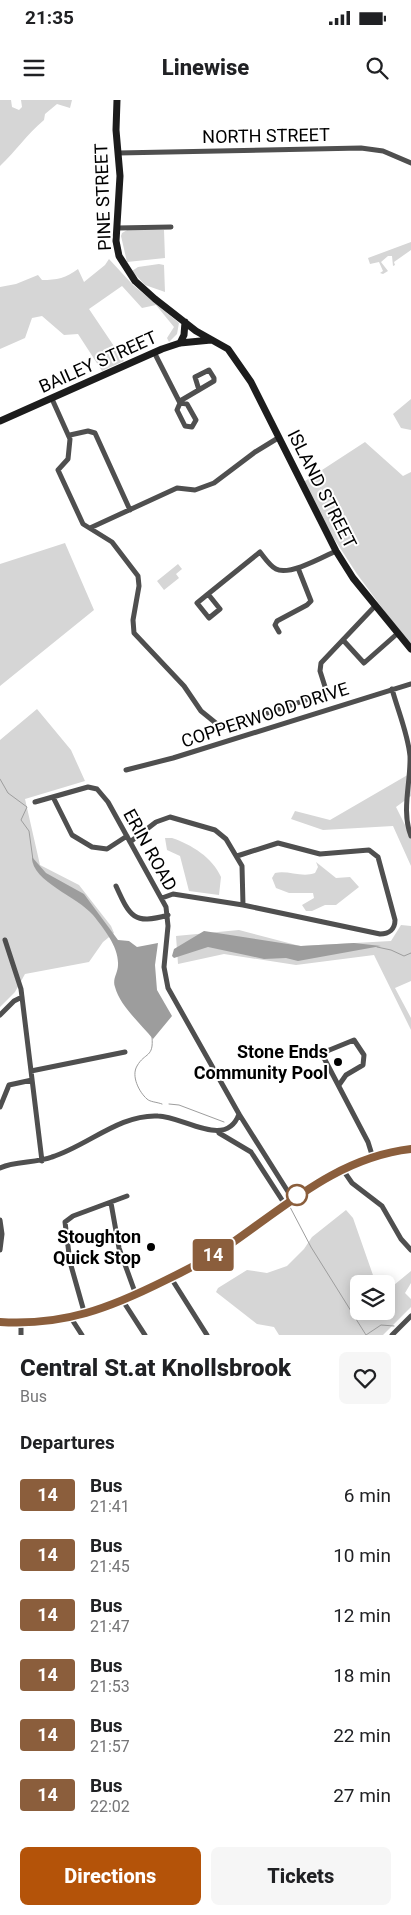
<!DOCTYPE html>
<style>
body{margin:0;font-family:Roboto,sans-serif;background:#f6f6f6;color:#202124;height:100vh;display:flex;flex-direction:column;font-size:19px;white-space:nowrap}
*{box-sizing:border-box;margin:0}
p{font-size:16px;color:#757577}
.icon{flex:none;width:28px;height:28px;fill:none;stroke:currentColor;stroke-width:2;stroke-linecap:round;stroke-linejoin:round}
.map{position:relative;height:1235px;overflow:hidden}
.side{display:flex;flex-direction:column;background:#fff;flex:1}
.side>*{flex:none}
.badge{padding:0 10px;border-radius:4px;font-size:18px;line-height:32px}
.fabs{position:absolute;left:350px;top:1175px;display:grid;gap:10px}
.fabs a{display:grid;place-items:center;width:45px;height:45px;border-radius:8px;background:#fff;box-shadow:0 2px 12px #0003;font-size:25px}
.map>.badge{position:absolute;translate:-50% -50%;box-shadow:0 0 0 2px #fff}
h2{padding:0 20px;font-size:19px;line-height:45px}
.round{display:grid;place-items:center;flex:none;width:52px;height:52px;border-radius:8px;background:#f6f6f6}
.head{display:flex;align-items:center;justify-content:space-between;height:85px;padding:0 20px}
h1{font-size:24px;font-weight:800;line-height:38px}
.action{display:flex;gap:10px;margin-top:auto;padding:10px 20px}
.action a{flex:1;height:58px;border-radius:8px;background:#b45309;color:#fff;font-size:20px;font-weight:800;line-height:58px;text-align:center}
.action a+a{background:#f6f6f6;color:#202124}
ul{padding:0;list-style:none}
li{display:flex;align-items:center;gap:15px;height:60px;padding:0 20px}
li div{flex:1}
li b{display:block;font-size:19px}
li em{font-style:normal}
li .badge{min-width:55px;font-weight:700;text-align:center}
.status{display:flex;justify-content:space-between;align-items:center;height:35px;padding:0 25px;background:#fff;direction:ltr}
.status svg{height:14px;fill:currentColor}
header{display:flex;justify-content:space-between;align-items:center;height:65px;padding:0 20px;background:#fff;font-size:22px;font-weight:800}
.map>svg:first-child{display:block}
.green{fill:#d6d6d6}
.water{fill:#9d9d9d}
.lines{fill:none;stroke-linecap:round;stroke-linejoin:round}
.stream{stroke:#9d9d9d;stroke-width:1}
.street{stroke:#4f4f4f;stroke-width:5}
.secondary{stroke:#1c1c1c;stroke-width:7}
.line-casing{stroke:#fff;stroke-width:11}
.line{stroke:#8b5e3c;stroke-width:8}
.poi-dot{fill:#000;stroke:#fff;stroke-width:2}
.stop-dot{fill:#fff;stroke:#8b5e3c;stroke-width:2.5}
.labels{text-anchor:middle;stroke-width:4;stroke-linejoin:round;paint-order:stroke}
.street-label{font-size:18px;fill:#000;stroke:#fff}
.poi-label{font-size:18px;font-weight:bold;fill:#000;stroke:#fff;text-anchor:end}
</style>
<div class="status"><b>21:35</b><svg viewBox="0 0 49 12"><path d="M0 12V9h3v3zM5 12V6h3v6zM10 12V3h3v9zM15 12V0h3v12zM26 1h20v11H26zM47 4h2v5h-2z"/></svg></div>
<header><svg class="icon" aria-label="menu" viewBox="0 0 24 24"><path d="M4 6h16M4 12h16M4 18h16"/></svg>Linewise<svg class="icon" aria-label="search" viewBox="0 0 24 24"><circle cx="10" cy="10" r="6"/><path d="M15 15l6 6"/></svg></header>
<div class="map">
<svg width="411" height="1235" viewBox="0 0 411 1235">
<rect width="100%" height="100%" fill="#fff"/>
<path class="green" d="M 0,0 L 11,0 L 12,7 L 19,10 L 22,7 L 21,0 L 72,0 L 70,8 L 57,4 L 45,14 L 44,20 C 27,34 16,51 0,66 Z
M 129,129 L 164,130 L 165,158 L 127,162 L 121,136 L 122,133 Z
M 411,142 L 411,150 L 394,162 L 395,165 L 393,166 L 392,156 L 388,156 L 381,162 L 388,171 L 383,174 L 380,173 L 383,171 L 379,162 L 370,164 L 368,158 Z
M 109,159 L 133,185 L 179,223 L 177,234 L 169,242 L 167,238 L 174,227 L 156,205 L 142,208 L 122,186 L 89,209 L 124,261 L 102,271 L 78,234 L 64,235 L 42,216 L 32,218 L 25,238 L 0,249 L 0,187 L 16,184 L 38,175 L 42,180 C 57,180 66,178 78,169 L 84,182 L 105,165 Z
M 159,164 L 164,165 L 165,192 L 145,185 L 132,171 L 138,167 Z
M 411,299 L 411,330 L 401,328 L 393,314 Z
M 365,342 L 403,376 L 411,372 L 411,547 L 357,474 L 299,385 Z
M 65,443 L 94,510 L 0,586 L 0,464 Z
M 178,464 L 182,469 L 176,474 L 179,478 L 164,490 L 157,481 Z
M 37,609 L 71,650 L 85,681 L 25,699 L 40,765 L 79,785 L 111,826 L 114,833 L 103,842 L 89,862 L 25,874 L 15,892 L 0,907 L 0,640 Z
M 411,673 L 411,696 L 396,707 L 411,737 L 411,766 L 393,726 L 323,730 L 291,719 L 295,711 L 330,720 Z
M 172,738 C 192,745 212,757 221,777 L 219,795 L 189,791 L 180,756 L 167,750 L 165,738 Z
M 316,762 L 336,778 L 350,777 L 359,787 L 336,805 L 325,805 L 312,811 L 306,811 L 302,805 L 314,798 L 313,793 L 289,793 L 276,788 L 272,778 L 275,773 C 288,770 302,778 315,773 L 318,767 Z
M 401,825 L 411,826 L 411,881 L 395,888 L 411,918 L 411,930 L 374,855 L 296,865 L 224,854 L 178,864 L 176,836 L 239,830 L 300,846 L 391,841 Z
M 346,1110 L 353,1118 L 374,1178 L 381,1184 L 359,1184 L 359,1211 L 386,1211 L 386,1188 L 394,1185 L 411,1171 L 411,1183 L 405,1193 L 411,1199 L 411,1207 L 383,1235 L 279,1235 L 274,1227 L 257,1224 L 216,1192 L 218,1188 L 247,1170 L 267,1173 L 287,1166 L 304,1149 L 312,1137 Z"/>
<path class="water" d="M 32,757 L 46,773 L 84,794 L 118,840 L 129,841 L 137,847 L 158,843 L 155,865 L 157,890 L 172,916 L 153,939 C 141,924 120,906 115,887 C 112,879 118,873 118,865 C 119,847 104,829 93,815 C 78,797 31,781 32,757 Z
M 204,831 L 301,846 L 354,843 L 381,846 L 298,861 L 286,858 L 264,859 L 208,847 L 174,858 L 172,856 L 174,849 Z"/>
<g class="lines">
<path class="stream" d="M 0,679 L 8,693 L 27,707 L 21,720 L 29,731 L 33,760
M 377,847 L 391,850 L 404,856 L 411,853
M 152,937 C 154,958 145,952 137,966 C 131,976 139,992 147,999 C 150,1002 157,1002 162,1004
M 169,1004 L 179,1005 L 224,1022
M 290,1107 L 311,1147 L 366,1235 L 381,1225 L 394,1226"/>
<path class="street" d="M 118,53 L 361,48 L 383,51 L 411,63
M 117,128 L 171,127
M 154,252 L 180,303 L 177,310 L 185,326 L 192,327 L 196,320 L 187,304 L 180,303
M 52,299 L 70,339 L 68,359 L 58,370 L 83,424 L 112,442 L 138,476 L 139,486 L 133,520 L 134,533 L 184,586 L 201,611 L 217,624 L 231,625 L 327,593 L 320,571 L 321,563 L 376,505
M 180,301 L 214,281 L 214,278 L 209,270 L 195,277 L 199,290
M 70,335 L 88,331 L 95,333 L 130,410
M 90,428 L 177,388 L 195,390 L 214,383 L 255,352 L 278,338
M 208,494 L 197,503 L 209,518 L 220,509 L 208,494 L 260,452 C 264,457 270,466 276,469 C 289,476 323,457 336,451
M 279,532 L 275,525 L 277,521 L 307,505 L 311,501 L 298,468
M 343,540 L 364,563 L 398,533
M 392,589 C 398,611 408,634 410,656 C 411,682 401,711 411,736
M 126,670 L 173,658 L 411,584
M 53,697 L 72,735 L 92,747 L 107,749 L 127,736
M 35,702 L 88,687 L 97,689 L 108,702 L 166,807 L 168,826 L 164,867 L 168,888 L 239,1014 L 292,1098
M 130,742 L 156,722 L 170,717 L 215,730 L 226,739 L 242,766 L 243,805
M 116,786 C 130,817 134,825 168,815
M 162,798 L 173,794 L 243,805 L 380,834 C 389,834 395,829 395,820 L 378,757 L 369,750 L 320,754 L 278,743 L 237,756
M 5,840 L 21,889 L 42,1061
M 0,915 L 14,901 L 22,897
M 31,971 L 125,952
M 339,985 L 346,975 L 363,965 L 364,955 L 354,940 L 327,951 L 324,958 L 368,1042 L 373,1058
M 0,1007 L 9,985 L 32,980
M 219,1033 L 251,1052 L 284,1103
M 0,1068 C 13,1061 37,1063 52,1057 C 87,1046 120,1014 158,1016 C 183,1016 226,1050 239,1014
M 343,1070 L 352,1083 L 382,1106 L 401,1139 L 411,1150
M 111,1103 L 119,1148 L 136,1195
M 0,1120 L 2,1134 L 0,1150
M 171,1178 L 207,1235
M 123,1201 L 145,1235
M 85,1215 L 70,1162 L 65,1122 L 73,1116 L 127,1096
M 71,1218 L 82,1235
M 21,1223 L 21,1235
M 392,1235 L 411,1216"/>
<path class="secondary" d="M 117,0 L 116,30 L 120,76 L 116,141 L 119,156 L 135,181 L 155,199 L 196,231 L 228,249 L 251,282 L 336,451 L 353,478 L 411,549
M 180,243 L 184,235 L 185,222
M 0,321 L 162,249 L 180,243 L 211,240
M 0,1222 C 63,1227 111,1208 166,1180 C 189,1168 211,1157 232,1143 C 288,1104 341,1057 411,1049"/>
</g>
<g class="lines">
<defs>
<path id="line" d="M 0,1222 C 64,1226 110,1208 166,1180 C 189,1169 211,1157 232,1143 C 288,1104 340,1057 411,1049"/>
</defs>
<use href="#line" class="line-casing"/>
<use href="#line" class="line"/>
</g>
<g class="poi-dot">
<circle cx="338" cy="962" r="5"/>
<circle cx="151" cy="1147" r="5"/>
</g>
<circle class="stop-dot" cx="297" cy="1095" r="10"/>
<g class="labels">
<g class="street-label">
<text transform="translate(266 36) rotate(-1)" y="6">NORTH STREET</text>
<text transform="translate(103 97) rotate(-92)" y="6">PINE STREET</text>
<text transform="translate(98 262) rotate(-24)" y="6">BAILEY STREET</text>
<text transform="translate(322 389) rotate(63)" y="6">ISLAND STREET</text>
<text transform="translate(265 615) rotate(-18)" y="6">COPPERWOOD DRIVE</text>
<text transform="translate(150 750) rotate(61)" y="6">ERIN ROAD</text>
</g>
<g class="poi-label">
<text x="328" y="958">Stone Ends<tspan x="328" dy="21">Community Pool</tspan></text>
<text x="141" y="1143">Stoughton<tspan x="141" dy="21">Quick Stop</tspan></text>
</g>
</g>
</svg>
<div class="fabs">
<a><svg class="icon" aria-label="layers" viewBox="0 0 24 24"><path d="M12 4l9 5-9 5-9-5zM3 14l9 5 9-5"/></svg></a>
</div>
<b class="badge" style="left:213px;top:1155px;background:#8b5e3c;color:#fff">14</b>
</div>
<section class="side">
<div class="head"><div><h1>Central St.at Knollsbrook</h1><p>Bus</p></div><a class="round"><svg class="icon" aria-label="heart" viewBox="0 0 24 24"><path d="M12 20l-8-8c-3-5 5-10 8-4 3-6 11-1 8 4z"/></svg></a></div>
<h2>Departures</h2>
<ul>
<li><span class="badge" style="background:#8b5e3c;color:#fff">14</span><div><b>Bus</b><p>21:41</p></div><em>6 min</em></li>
<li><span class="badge" style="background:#8b5e3c;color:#fff">14</span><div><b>Bus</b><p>21:45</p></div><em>10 min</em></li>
<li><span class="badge" style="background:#8b5e3c;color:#fff">14</span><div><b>Bus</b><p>21:47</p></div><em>12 min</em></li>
<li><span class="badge" style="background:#8b5e3c;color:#fff">14</span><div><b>Bus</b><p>21:53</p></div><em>18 min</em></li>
<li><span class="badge" style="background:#8b5e3c;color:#fff">14</span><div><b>Bus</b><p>21:57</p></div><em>22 min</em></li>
<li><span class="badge" style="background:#8b5e3c;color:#fff">14</span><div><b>Bus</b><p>22:02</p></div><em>27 min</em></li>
</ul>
<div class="action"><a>Directions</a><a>Tickets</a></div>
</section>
